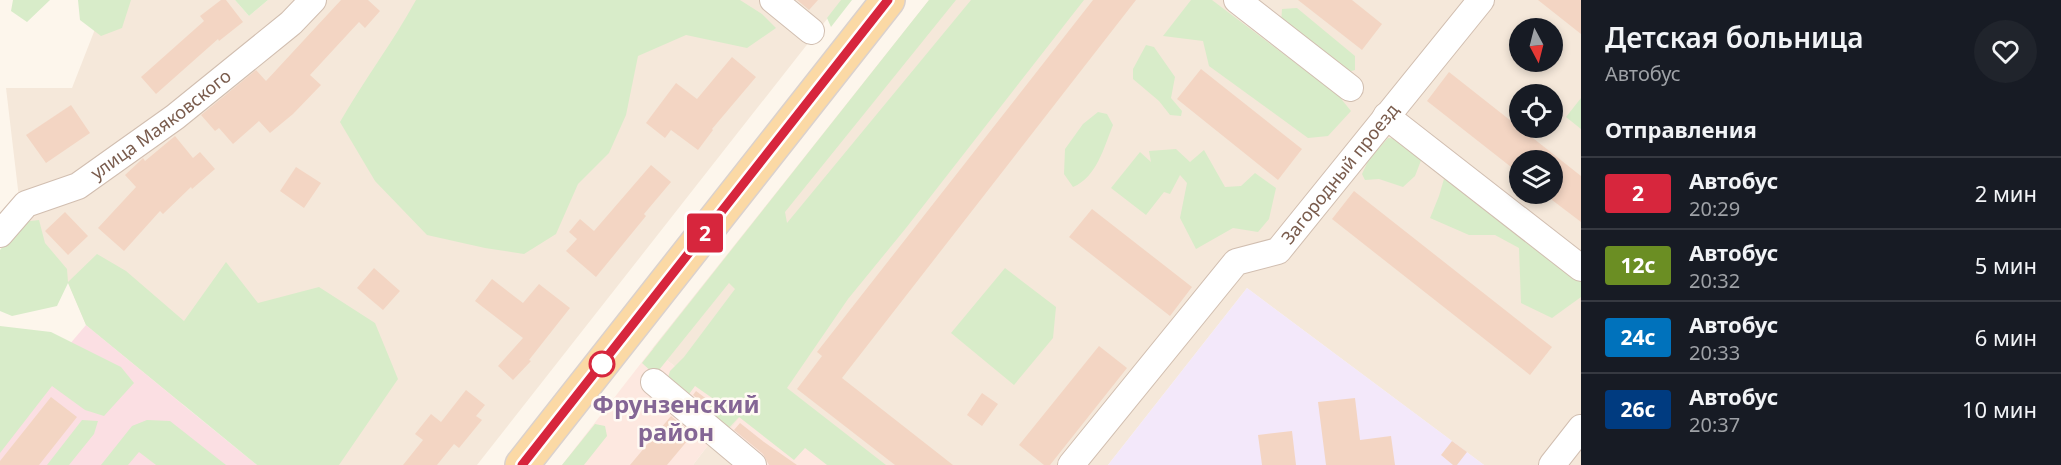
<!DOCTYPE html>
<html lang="ru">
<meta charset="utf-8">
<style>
body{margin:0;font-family:"Noto Sans",sans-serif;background:#20242c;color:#f1f3f6;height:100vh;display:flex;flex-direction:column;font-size:22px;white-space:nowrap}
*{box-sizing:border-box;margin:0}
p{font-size:20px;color:#9ea1a6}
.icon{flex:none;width:33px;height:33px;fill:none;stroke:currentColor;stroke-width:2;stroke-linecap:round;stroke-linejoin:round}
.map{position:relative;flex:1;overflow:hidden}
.panel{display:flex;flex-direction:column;background:#171b24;width:480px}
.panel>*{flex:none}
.badge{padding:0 12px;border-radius:4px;font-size:21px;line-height:39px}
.needle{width:39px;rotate:173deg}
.fabs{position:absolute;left:1509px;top:18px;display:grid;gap:12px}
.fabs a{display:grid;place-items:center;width:54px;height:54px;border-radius:50%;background:#171b24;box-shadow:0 3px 9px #0003;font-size:30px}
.map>.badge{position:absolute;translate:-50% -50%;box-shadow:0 0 0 3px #fff}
h2{padding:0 24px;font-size:22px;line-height:54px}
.round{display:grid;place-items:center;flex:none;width:63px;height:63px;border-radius:32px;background:#20242c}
.headline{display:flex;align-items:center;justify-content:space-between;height:102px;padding:0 24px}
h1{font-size:28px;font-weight:600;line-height:45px}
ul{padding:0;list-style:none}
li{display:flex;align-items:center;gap:18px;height:72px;padding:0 24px;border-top:2px solid #363941}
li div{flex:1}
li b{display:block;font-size:22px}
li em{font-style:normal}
li .badge{min-width:66px;font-weight:700;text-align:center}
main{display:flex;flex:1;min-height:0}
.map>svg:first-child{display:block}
.residential{fill:#f5e8da;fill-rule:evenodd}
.commercial{fill:#fde8e0}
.education{fill:#f3e8fa}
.medical{fill:#fbdfe3}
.green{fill:#d8ecc9}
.building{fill:#f3d5c3}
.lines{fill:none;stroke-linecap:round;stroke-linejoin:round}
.minor-casing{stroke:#d1beb0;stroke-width:28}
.major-casing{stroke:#dad1cd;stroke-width:36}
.minor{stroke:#fff;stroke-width:26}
.major{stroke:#fbd9a5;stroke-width:33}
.line-casing{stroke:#fff;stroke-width:14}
.line{stroke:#d7263d;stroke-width:9}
.stop-dot{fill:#fff;stroke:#d7263d;stroke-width:3}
.labels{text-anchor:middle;stroke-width:5;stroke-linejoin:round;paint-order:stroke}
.street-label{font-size:18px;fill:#7a5c4d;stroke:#fffaf3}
.district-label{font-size:24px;font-weight:bold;fill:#846695;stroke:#fffaf3}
</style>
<main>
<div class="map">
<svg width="1581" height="465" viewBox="0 0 1581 465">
<rect width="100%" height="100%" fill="#fdf6ec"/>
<path class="residential" d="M 116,0 L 235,0 L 249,16 L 268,0 L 842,0 L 477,465 L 327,465 L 291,438 L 182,404 L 86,325 L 68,282 L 23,232 L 6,88 L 72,88 L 99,19 Z
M 929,0 L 1581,0 L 1581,465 L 1484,465 L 1247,288 L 1108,465 L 693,465 L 734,411 L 652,349 ZM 1520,28 L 1552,28 L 1552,62 L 1520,62 ZM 1520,94 L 1552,94 L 1552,128 L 1520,128 ZM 1520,160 L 1552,160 L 1552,194 L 1520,194 Z"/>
<path class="commercial" d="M 652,349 L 734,411 L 693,465 L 562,465 Z
M 753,401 L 833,465 L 762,465 L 725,435 Z"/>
<path class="education" d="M 1247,288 L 1452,441 L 1484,465 L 1108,465 Z"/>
<path class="medical" d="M 86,325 L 182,404 L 257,465 L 0,465 L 0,426 Z"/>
<path class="green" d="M 13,0 L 50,0 L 27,22 L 11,11 Z
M 78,0 L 131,0 L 122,28 L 101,36 L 80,20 Z
M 235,0 L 268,0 L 249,16 Z
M 416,0 L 740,0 L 762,14 L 776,28 L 747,48 L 686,35 L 638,56 L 626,115 L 609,153 L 578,184 L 556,234 L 524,254 L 485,248 L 427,235 L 375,181 L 340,122 C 364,80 393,42 416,0 Z
M 841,0 L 852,0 L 831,27 L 827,18 Z
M 929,0 L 956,0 L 785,212 L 787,223 L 971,0 L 1084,0 L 906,228 L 848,299 L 787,388 L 886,465 L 827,465 L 805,448 L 794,460 L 739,417 L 725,432 L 704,415 L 715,400 L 695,386 L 684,401 L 666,384 L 670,371 L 684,357 L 735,289 L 729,283 L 655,375 L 642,363 Z
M 1191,0 L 1212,0 L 1338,95 L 1351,111 L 1328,136 L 1308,138 L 1209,66 L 1203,41 L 1163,36 Z
M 1297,8 L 1355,56 L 1355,70 L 1345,73 L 1281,24 L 1282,9 Z
M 1146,45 L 1154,47 L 1175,77 L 1171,98 L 1182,111 L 1181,116 L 1170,115 L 1159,101 L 1133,79 L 1133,69 Z
M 1581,98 L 1581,129 L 1566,117 Z
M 1098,112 L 1107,114 L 1113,125 C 1104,147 1097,177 1073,187 L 1064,174 L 1065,149 L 1083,124 Z
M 1388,138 L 1401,139 L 1422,158 L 1415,176 L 1403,187 L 1379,179 L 1365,180 L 1362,174 L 1369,159 Z
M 1176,149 L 1190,162 L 1204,150 L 1225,187 L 1241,186 L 1255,173 L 1276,188 L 1269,219 L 1258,232 L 1233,228 L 1196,249 L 1180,218 L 1187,183 L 1180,175 L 1170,194 L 1164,192 L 1146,215 L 1111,188 L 1140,152 L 1151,162 L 1149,151 Z
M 1446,172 L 1581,279 L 1581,297 L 1552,318 L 1521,303 L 1519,248 L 1495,235 L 1469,235 L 1430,218 L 1439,196 Z
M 39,220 L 45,243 L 67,269 L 68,282 L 97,254 L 126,271 L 184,321 L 226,262 L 258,303 L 319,287 L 375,323 L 398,379 L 339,465 L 257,465 L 86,325 L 68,283 L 57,306 L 12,316 L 0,311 L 0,250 L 22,222 Z
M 1005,268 L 1056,307 L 1053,338 L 1014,385 L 951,333 Z
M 0,326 L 51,332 L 121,367 L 134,383 L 104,416 L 85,410 L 52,386 L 0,453 Z
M 82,420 L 98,421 L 94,434 L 69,465 L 47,465 Z
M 147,420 L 170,421 L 226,465 L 156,465 L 139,452 L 128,465 L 101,465 L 132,426 Z
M 595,424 L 605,426 L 607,436 L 584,465 L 562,465 Z"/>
<path class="building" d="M 221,0 L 226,0 L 243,22 L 219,41 L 218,39 L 156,94 L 141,77 L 204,21 L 200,16 Z
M 341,0 L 368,0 L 380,11 L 365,28 L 359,22 L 310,75 L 321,85 L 293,114 L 270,133 L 259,121 L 233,144 L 219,128 L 215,131 L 201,115 L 256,70 L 266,81 Z
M 797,0 L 818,0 L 809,10 Z
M 1093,0 L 1136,0 L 842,378 L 953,465 L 895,465 L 797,389 L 822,356 L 817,352 Z
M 1298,0 L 1352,0 L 1382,24 L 1362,50 Z
M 1538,0 L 1581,0 L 1581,34 Z
M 732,57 L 756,77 L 712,129 L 713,130 L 698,150 L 671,130 L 665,138 L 646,123 L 676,83 L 697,99 Z
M 1201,69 L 1302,149 L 1278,180 L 1177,99 Z
M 1449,72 L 1581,176 L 1581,222 L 1552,200 L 1552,160 L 1520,160 L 1520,174 L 1427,101 Z
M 71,105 L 90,133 L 46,163 L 26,135 Z
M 175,136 L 193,158 L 200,152 L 215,169 L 192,189 L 191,187 L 163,214 L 160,211 L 124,251 L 98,228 L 136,187 L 125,175 L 141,160 L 143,158 L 145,161 Z
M 651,165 L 671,182 L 644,214 L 646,216 L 596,277 L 566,251 L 577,239 L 569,232 L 580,219 L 594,231 Z
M 296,167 L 321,183 L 304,208 L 280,191 Z
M 1354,191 L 1552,347 L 1530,375 L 1332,219 Z
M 1092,209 L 1192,287 L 1170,316 L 1069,237 Z
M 65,212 L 88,236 L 68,255 L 45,231 Z
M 374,268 L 400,291 L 383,310 L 357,288 Z
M 492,279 L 523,303 L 539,284 L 570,308 L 529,360 L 531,361 L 513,380 L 498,366 L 523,338 L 475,301 Z
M 1099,346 L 1127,368 L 1050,465 L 1044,465 L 1019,445 Z
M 466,390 L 485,405 L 476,416 L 482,420 L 459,448 L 454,444 L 437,465 L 403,465 L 423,440 L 415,434 L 431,414 L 441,422 Z
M 696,391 L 708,400 L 705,405 L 693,395 Z
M 982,393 L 998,404 L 982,426 L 967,415 Z
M 51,397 L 77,417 L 39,465 L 0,465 L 0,461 Z
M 1355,398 L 1360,440 L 1391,436 L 1395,465 L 1326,465 L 1318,402 Z
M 671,416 L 693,434 L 667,465 L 630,465 Z
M 740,423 L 764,442 L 797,465 L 769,465 L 763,454 L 734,430 Z
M 1292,431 L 1296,465 L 1262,465 L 1258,435 Z
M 1452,441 L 1467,452 L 1457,465 L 1453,465 L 1441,455 Z"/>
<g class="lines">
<defs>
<g id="minor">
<path d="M 773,0 L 811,31"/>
<path d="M 1237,0 L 1350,88"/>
<path d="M 1386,116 L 1581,268"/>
<path id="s1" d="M 0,234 L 26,204 L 78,186 L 175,117 L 291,23 L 313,0"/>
<path d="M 654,382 L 753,465"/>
<path id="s2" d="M 1071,465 L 1236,262 L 1278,251 L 1481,0"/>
<path d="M 1552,465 L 1581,428"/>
</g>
<path id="major" d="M 522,465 L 888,0"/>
</defs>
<use href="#minor" class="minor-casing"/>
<use href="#major" class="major-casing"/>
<use href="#minor" class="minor"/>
<use href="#major" class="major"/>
</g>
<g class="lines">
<defs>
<path id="line" d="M 522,465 L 888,0"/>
</defs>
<use href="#line" class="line-casing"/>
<use href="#line" class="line"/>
</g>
<circle class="stop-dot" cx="602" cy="364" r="12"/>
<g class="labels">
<g class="street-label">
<text dy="6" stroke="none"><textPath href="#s1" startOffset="198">улица Маяковского</textPath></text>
<text dy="6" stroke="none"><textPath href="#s2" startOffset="404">Загородный проезд</textPath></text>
</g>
<g class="district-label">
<text x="676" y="413">Фрунзенский<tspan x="676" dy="28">район</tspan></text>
</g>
</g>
</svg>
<div class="fabs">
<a><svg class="needle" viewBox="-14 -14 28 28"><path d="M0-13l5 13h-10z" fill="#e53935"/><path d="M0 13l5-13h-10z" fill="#9ea1a6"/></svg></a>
<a><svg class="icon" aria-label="locate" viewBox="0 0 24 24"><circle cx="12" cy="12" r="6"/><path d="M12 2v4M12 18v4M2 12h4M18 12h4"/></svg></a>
<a><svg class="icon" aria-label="layers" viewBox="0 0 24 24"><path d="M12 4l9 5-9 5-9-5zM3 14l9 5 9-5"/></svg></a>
</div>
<b class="badge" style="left:705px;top:233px;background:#d7263d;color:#fff">2</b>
</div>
<section class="panel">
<div class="headline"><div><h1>Детская больница</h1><p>Автобус</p></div><a class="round"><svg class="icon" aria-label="heart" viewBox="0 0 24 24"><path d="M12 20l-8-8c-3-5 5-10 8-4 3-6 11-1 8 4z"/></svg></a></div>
<h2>Отправления</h2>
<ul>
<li><span class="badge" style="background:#d7263d;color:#fff">2</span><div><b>Автобус</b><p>20:29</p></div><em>2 мин</em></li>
<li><span class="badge" style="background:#6b8e23;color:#fff">12с</span><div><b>Автобус</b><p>20:32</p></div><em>5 мин</em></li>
<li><span class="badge" style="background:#0072bc;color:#fff">24с</span><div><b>Автобус</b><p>20:33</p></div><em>6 мин</em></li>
<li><span class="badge" style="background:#003b80;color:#fff">26c</span><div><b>Автобус</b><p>20:37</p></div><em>10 мин</em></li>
</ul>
</section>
</main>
